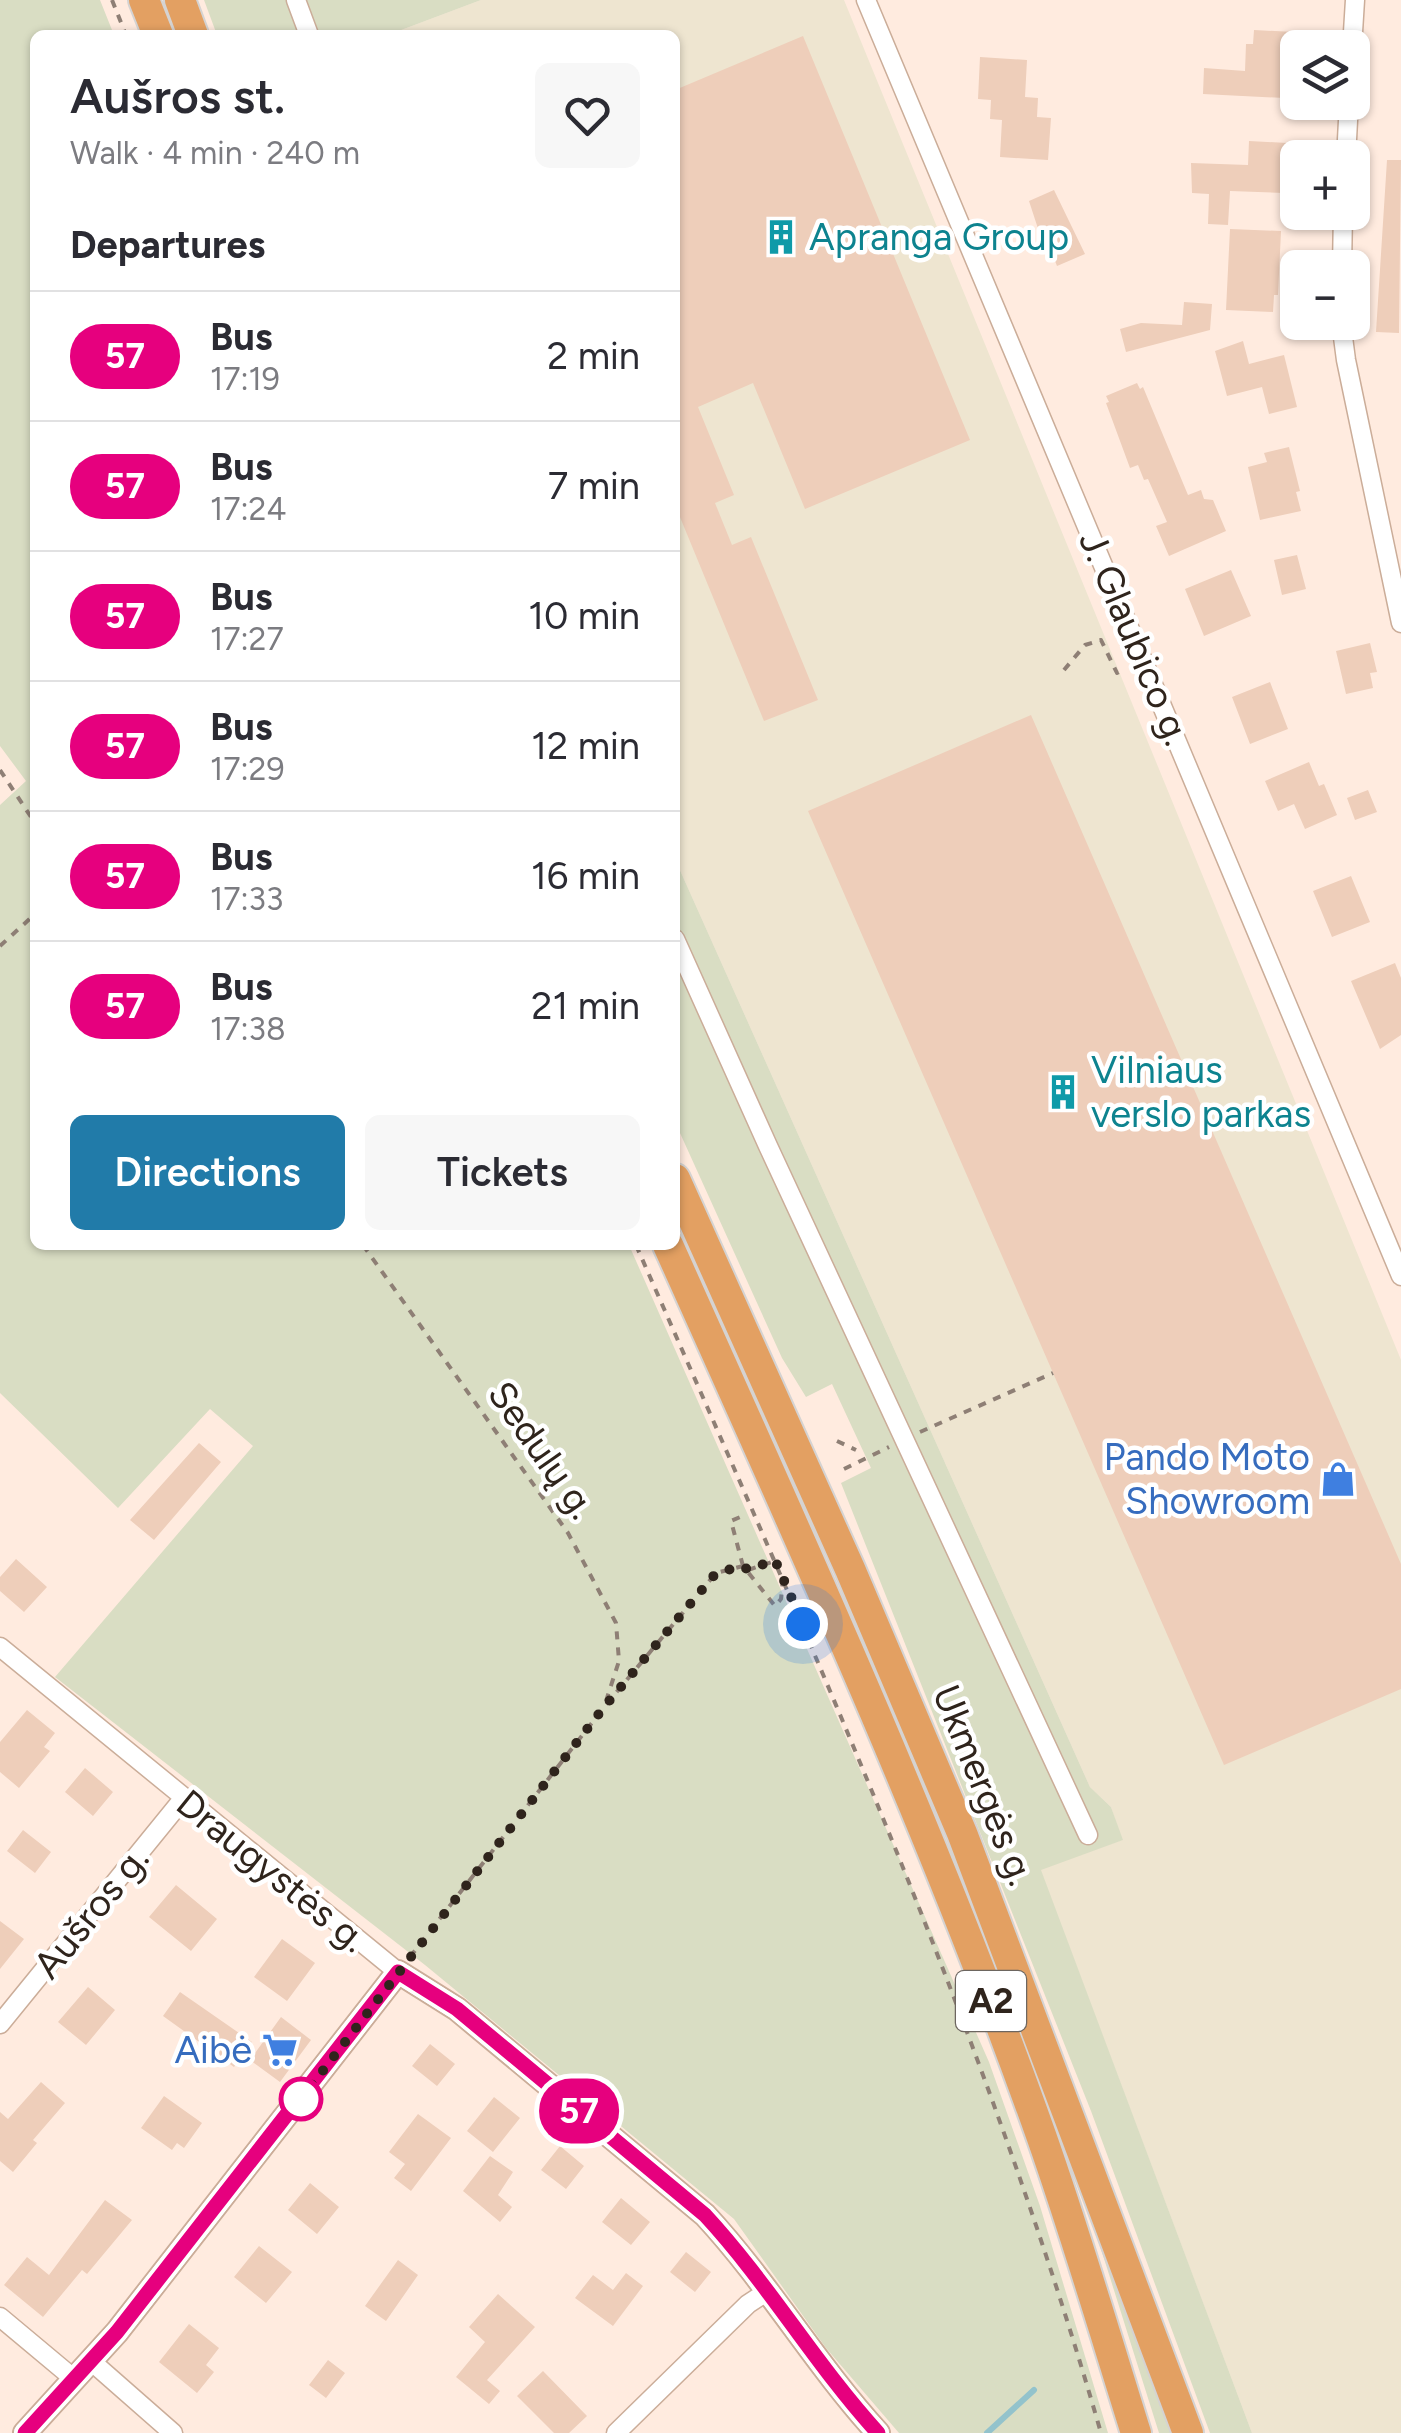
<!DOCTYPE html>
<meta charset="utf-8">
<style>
body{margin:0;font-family:Figtree,sans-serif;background:#f7f7f7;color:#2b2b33;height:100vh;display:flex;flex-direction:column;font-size:38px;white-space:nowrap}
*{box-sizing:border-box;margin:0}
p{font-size:32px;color:#7c7c81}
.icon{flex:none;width:55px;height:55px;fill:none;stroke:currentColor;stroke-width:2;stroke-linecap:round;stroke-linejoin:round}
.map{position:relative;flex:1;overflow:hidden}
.drawer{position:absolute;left:30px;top:30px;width:650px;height:1220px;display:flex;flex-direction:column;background:#fff;border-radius:15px;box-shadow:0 2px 8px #0004}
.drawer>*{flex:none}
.badge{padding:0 20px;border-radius:32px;font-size:35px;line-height:65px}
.tools{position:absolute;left:1280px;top:30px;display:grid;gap:20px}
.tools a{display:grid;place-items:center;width:90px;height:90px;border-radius:15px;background:#fff;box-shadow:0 2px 8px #0004;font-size:50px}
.you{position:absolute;width:50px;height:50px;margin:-25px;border:8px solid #fff;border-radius:50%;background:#1a73e8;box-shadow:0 0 0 15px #1a73e833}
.map>.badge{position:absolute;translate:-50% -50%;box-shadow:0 0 0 5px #fff}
h2{padding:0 40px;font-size:38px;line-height:90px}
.round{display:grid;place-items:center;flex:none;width:105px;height:105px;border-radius:15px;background:#f7f7f7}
.summary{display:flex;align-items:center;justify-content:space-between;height:170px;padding:0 40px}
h1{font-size:48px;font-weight:600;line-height:75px}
.cta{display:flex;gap:20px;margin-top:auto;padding:20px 40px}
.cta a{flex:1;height:115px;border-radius:15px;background:#217ba9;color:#fff;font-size:40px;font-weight:600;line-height:115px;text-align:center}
.cta a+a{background:#f7f7f7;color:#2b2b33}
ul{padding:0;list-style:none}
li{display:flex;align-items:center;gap:30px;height:130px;padding:0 40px;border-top:2px solid #e1e1e2}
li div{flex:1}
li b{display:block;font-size:38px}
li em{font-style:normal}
li .badge{min-width:110px;font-weight:700;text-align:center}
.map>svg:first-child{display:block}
.commercial{fill:#eee5d0}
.green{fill:#d9ddc3}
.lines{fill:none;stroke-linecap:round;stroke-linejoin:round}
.stream{stroke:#93c3cc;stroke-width:6}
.building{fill:#eeceba}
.minor-casing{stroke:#cbad99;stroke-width:21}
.tertiary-casing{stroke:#cbad99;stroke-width:26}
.trunk-casing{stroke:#d5d3d2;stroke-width:34}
.path{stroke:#8e7f75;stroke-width:4;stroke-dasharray:8 8;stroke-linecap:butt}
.minor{stroke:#fff;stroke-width:18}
.tertiary{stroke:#fff;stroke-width:22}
.trunk{stroke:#e3a062;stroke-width:30}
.line-casing{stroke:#fff;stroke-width:22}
.line{stroke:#e6007e;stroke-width:15}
.walk{stroke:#2f241c;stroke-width:10;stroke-dasharray:0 18}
.stop-dot{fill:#fff;stroke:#e6007e;stroke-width:5}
.labels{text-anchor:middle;stroke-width:9;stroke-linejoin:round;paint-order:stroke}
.shield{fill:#fff;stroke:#6d6660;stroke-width:2.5}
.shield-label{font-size:35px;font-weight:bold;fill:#2f241c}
.culture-label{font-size:38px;fill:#0d838f;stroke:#fff;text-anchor:start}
.street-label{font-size:38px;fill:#2f241c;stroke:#fff}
.shop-label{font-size:38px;fill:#366cbe;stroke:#fff;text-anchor:end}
</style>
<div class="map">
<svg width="1401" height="2433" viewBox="0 0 1401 2433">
<rect width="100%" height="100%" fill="#ffebdf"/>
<path class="commercial" d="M 481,0 L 844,0 L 1401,1360 L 1401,2433 L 1252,2433 L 1040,1869 L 1122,1840 L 1111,1807 L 1090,1787 L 675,859 L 675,35 L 388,35 Z"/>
<path class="green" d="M 0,0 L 100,0 L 114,35 L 35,35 L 35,1245 L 629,1245 L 989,2062 L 1040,2206 L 1108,2433 L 899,2433 L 826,2348 L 734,2219 L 425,1965 L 55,1677 L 253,1446 L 210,1409 L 118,1508 L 0,1393 L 0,805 L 26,781 L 0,746 Z
M 204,0 L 481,0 L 388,35 L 217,35 Z
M 675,859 L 1090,1787 L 1111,1807 L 1123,1840 L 1041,1870 L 1252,2433 L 1210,2433 L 1091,2111 L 841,1483 L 871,1468 L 832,1384 L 806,1397 L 782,1358 L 675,1122 Z
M 1089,2211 L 1171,2433 L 1159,2433 Z"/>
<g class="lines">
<path class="stream" d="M 987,2433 L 1034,2390"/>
</g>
<path class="building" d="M 1254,30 L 1295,32 L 1293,59 L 1286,58 L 1284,98 L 1203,94 L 1204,68 L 1245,71 L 1246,44 L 1253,44 Z
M 803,36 L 970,440 L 805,509 L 753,383 L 698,407 L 734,495 L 715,503 L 732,545 L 751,537 L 818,700 L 764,721 L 675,505 L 675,90 Z
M 980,57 L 1027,60 L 1025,97 L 1038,98 L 1037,117 L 1051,118 L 1048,160 L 1000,157 L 1002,120 L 990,119 L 991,100 L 978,99 Z
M 1249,141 L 1287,143 L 1284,193 L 1230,191 L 1228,225 L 1208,224 L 1209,194 L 1192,193 L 1191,163 L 1248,165 Z
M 1387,160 L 1401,160 L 1399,333 L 1376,332 Z
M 1054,190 L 1085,254 L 1057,266 L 1050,248 L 1045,250 L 1029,201 Z
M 1230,229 L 1281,231 L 1278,295 L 1274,295 L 1273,312 L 1226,310 Z
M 1184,302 L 1212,304 L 1210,330 L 1126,352 L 1120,329 L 1141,323 L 1182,325 Z
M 1243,341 L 1249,364 L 1284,355 L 1297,407 L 1269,414 L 1262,387 L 1227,396 L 1215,351 Z
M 1137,383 L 1140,389 L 1143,387 L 1188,495 L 1201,490 L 1204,499 L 1213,500 L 1226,531 L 1169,556 L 1156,526 L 1167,522 L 1148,479 L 1144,480 L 1138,465 L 1130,468 L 1106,403 L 1109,402 L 1106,396 Z
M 1289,447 L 1300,491 L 1296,492 L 1301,511 L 1260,520 L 1248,467 L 1267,462 L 1264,453 Z
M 1297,555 L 1306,589 L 1282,595 L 1274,560 Z
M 1231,570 L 1251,616 L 1204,636 L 1185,589 Z
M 1370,643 L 1377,672 L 1370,673 L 1373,688 L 1346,694 L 1336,651 Z
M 1270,682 L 1288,729 L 1250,744 L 1232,697 Z
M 1031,715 L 1401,1564 L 1401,1689 L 1224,1765 L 808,811 Z
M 1309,762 L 1319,786 L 1324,784 L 1337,815 L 1305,829 L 1294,804 L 1278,811 L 1265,781 Z
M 1368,790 L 1377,812 L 1355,820 L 1347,798 Z
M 1351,876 L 1370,922 L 1332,937 L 1313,891 Z
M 1395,963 L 1401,978 L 1401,1035 L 1380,1049 L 1351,981 Z
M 199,1443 L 221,1462 L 154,1540 L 130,1520 Z
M 16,1559 L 47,1587 L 24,1612 L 0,1591 L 0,1577 Z
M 27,1710 L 55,1733 L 44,1747 L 50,1751 L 19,1788 L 0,1772 L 0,1742 Z
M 85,1768 L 113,1792 L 93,1816 L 65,1792 Z
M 23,1830 L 51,1852 L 35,1873 L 7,1851 Z
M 176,1885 L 217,1919 L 191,1951 L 149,1917 Z
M 0,1921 L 24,1939 L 0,1969 Z
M 282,1939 L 315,1963 L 287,2001 L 254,1977 Z
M 88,1987 L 115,2010 L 86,2045 L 58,2022 Z
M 180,1992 L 252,2042 L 234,2067 L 163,2016 Z
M 281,2017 L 311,2040 L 280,2082 L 250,2060 Z
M 430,2044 L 455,2064 L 437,2086 L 412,2066 Z
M 41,2082 L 65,2103 L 33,2140 L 37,2143 L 13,2172 L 0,2161 L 0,2112 L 8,2119 Z
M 164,2096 L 202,2123 L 184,2148 L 177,2143 L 172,2150 L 141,2128 Z
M 494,2097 L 520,2118 L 493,2152 L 467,2131 Z
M 418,2114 L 451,2138 L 411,2191 L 394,2178 L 405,2164 L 389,2152 Z
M 560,2146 L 584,2166 L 566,2189 L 541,2170 Z
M 490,2156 L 513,2172 L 498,2195 L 512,2207 L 500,2222 L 463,2191 Z
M 310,2183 L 339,2207 L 317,2234 L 288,2210 Z
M 621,2198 L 650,2222 L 631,2245 L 602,2222 Z
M 105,2200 L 132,2220 L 87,2274 L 82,2270 L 43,2317 L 4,2285 L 27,2257 L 49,2275 Z
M 259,2246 L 292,2272 L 266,2303 L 234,2277 Z
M 686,2252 L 711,2272 L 695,2292 L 670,2272 Z
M 398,2260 L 418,2275 L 386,2321 L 365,2306 Z
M 626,2273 L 643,2286 L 613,2326 L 575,2298 L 593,2275 L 613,2290 Z
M 498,2294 L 535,2327 L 487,2380 L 500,2391 L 489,2404 L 456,2377 L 485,2342 L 469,2327 Z
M 189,2324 L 219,2348 L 206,2365 L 214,2372 L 197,2393 L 159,2362 Z
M 328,2360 L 345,2373 L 326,2398 L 309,2385 Z
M 543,2371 L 587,2416 L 569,2433 L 554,2433 L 517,2396 Z"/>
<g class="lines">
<defs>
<path id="minor" d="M 296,0 L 309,35
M 866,0 L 1401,1276
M 1352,48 L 1355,0
M 1346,158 L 1349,102
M 1342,268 L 1343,212
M 1341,322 L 1346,360 L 1401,623
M 675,939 L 768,1146 L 1088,1835
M 0,1647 L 398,1972
M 0,2024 L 183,1799
M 0,2317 L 73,2378
M 91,2361 L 173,2433
M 616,2433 L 748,2304 L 768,2291"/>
<path id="tertiary" d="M 25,2433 L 117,2332 L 398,1972 L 457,2009 L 705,2215 C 768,2283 815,2364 878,2433"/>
<path id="trunk" d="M 144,0 L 158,35
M 180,0 L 193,35
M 675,1179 L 850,1569 L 962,1833 L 1188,2433
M 668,1245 C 800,1539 934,1833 1042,2138 C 1076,2235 1105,2334 1136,2433"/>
</defs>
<use href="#minor" class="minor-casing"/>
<use href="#tertiary" class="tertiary-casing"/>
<use href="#trunk" class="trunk-casing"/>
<path class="path" d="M 112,0 L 126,35
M 1064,670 L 1085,645 L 1101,640 L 1117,673 L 1126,669
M 0,770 L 35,823
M 0,946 L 35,914
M 363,1245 L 568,1533 L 616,1623 L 619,1661 L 606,1701
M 636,1245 C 807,1635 983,2023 1101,2433
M 920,1432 L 1053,1373
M 837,1441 L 856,1450
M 844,1469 L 889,1447
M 743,1566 L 731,1521 L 745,1515
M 748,1570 L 775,1561
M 410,1957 L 605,1706 L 716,1573 L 743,1566 L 775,1606 L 781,1599 L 783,1579"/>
<use href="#minor" class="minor"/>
<use href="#tertiary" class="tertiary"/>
<use href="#trunk" class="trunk"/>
</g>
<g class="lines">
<defs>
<path id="line" d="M 25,2433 L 117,2332 L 398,1972 L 457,2009 L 705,2215 C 768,2283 815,2364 878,2433"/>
</defs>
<use href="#line" class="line-casing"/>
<use href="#line" class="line"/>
<path class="walk" d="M 301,2099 L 605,1706 L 716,1573 L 743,1566 L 748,1570 L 775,1560 L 803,1624"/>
</g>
<defs>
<symbol id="building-bare" viewBox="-9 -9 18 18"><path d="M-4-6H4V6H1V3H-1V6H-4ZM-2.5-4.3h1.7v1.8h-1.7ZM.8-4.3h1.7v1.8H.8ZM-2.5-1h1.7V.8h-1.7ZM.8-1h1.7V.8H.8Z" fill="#0f9aa8" stroke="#fff" stroke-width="2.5" paint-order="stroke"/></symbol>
<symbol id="shop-bare" viewBox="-9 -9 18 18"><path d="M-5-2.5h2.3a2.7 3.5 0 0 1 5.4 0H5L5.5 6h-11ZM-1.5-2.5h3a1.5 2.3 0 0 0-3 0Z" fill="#3f7fe0" stroke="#fff" stroke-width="2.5" paint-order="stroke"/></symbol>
<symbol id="supermarket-bare" viewBox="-9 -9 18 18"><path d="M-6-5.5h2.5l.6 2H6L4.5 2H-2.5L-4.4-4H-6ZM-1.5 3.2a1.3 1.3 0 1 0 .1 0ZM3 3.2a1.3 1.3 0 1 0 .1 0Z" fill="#3f7fe0" stroke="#fff" stroke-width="2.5" paint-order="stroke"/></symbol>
</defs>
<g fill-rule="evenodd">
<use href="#building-bare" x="756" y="212" width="50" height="50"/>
<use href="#building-bare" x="1038" y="1067" width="50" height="50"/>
<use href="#shop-bare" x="1313" y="1454" width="50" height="50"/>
<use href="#supermarket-bare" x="255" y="2025" width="50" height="50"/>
</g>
<circle class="stop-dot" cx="301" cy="2099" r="20"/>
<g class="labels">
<rect class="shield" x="956" y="1971" width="70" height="60" rx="8"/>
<g class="shield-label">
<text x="991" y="2013">A2</text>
</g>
<g class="culture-label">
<text x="809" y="250">Apranga Group</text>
<text x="1091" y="1083">Vilniaus<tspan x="1091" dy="44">verslo parkas</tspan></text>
</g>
<g class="street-label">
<text transform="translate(1135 638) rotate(67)" y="13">J. Glaubico g.</text>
<text transform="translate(542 1450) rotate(55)" y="13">Sedulų g.</text>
<text transform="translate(984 1785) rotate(68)" y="13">Ukmergės g.</text>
<text transform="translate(272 1871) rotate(39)" y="13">Draugystės g.</text>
<text transform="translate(91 1912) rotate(-51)" y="13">Aušros g.</text>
</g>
<g class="shop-label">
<text x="1310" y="1470">Pando Moto<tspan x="1310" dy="44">Showroom</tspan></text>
<text x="252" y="2063">Aibė</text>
</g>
</g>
</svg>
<div class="tools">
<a><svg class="icon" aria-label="layers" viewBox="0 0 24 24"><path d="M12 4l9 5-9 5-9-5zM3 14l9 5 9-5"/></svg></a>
<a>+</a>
<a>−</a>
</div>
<div class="you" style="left:803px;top:1624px"></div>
<b class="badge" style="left:579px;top:2111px;background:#e6007e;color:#fff">57</b>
<section class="drawer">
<div class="summary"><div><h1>Aušros st.</h1><p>Walk · 4 min · 240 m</p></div><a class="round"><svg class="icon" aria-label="heart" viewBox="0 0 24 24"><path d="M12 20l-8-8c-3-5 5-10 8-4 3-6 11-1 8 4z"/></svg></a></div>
<h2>Departures</h2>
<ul>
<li><span class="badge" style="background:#e6007e;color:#fff">57</span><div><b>Bus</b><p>17:19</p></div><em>2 min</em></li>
<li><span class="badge" style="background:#e6007e;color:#fff">57</span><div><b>Bus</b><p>17:24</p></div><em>7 min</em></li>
<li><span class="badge" style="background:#e6007e;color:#fff">57</span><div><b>Bus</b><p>17:27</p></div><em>10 min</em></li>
<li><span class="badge" style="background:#e6007e;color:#fff">57</span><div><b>Bus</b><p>17:29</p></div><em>12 min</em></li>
<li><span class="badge" style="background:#e6007e;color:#fff">57</span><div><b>Bus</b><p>17:33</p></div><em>16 min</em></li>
<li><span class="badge" style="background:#e6007e;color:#fff">57</span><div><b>Bus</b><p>17:38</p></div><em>21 min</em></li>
</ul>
<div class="cta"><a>Directions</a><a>Tickets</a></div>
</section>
</div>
